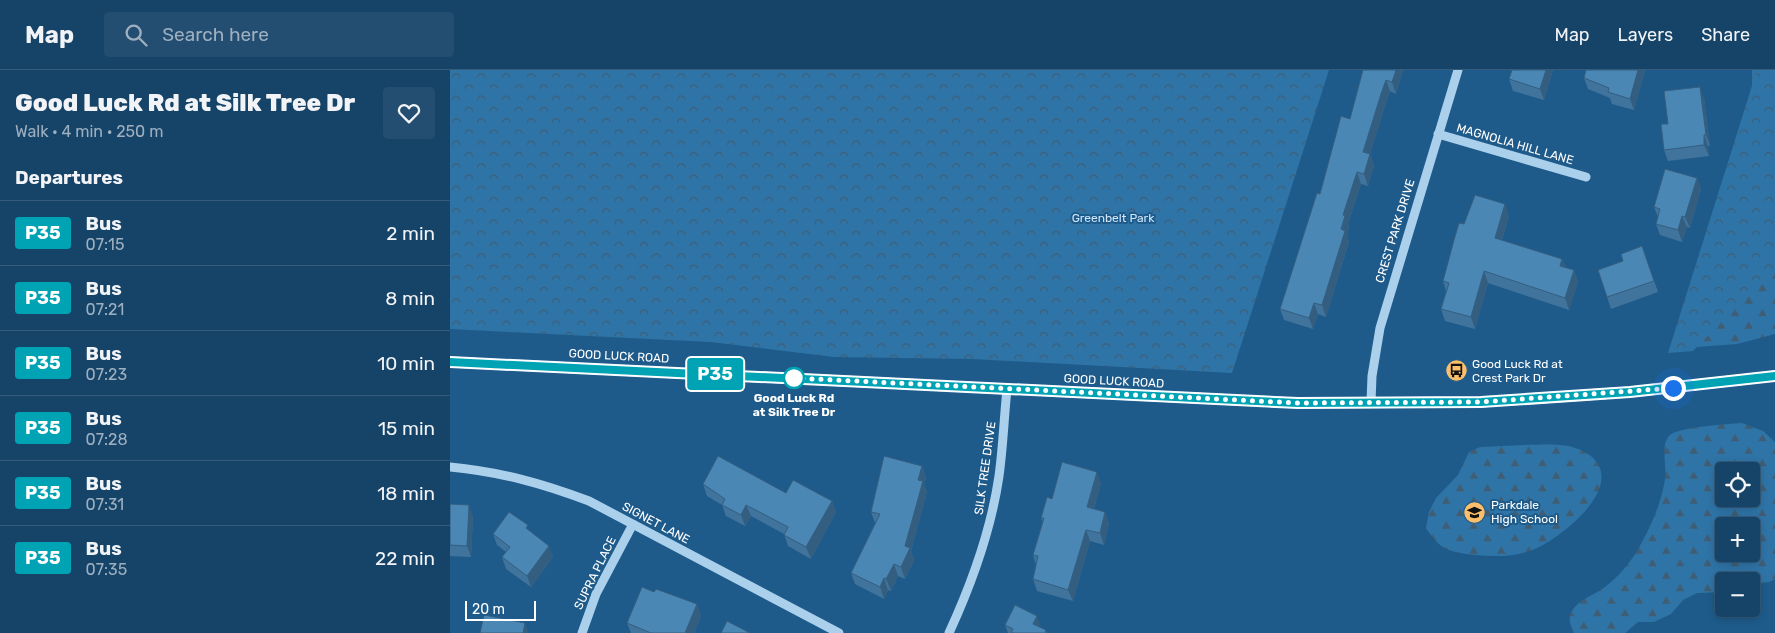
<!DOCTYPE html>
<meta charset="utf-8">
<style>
body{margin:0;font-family:Rubik,sans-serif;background:#234e71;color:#f1f3f6;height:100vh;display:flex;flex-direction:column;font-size:19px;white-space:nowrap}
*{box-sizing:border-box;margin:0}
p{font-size:16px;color:#9eb0c0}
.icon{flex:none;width:28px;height:28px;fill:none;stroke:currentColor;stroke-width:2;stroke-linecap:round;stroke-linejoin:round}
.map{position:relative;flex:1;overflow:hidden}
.panel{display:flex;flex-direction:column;background:#164468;width:450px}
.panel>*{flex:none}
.badge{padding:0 10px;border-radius:4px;font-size:18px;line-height:32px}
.buttons{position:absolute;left:1265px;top:392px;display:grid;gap:10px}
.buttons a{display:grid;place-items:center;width:45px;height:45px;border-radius:5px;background:#164468;box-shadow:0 2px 8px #0003,0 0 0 1px #355c7c;font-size:25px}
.scale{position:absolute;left:15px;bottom:12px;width:71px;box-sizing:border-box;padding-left:5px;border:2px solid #fff;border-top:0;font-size:14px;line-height:18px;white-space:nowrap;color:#fff;-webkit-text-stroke:4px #1e5b8b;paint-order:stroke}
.you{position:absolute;width:25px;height:25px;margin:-12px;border:4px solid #fff;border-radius:50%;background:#1a73e8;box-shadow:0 0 0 8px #1a73e833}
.map>.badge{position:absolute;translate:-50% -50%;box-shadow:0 0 0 2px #fff}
h2{padding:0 15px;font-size:19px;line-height:45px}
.round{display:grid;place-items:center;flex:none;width:52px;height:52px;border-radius:5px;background:#234e71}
.summary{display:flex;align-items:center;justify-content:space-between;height:85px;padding:0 15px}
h1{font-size:24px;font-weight:800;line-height:38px}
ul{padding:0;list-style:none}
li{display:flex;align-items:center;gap:15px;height:65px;padding:0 15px;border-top:1px solid #355c7c}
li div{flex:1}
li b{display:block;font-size:19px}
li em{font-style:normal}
li .badge{min-width:55px;font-weight:700;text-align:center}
header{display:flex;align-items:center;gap:30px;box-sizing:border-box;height:70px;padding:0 25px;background:#164468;border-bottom:1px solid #355c7c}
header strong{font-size:24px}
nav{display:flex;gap:28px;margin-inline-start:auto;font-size:18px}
.search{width:350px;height:45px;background:#234e71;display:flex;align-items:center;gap:12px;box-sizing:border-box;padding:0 18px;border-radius:5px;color:#9eb0c0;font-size:19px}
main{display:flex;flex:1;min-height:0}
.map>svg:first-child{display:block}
.forest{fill:url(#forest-firs);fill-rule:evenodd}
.park{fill:url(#park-crowns)}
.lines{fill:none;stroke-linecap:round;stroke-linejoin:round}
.minor{stroke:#abd0ec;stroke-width:9}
.major{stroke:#f0f7ff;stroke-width:12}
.wall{fill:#40749c}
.shaded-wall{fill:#345e7f}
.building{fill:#4b87b5;stroke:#345e7f}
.line-casing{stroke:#fff;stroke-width:11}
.line{stroke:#00a3b4;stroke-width:8}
.walk{stroke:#fff;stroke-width:5;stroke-dasharray:0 9}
.stop-dot{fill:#fff;stroke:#00a3b4;stroke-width:2.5}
.labels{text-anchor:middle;stroke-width:4;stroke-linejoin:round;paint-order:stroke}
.street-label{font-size:12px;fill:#fff;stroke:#1e5b8b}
.park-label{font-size:12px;fill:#d0e7f9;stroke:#1e5b8b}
.poi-label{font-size:12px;fill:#fff;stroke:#1e5b8b;text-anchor:start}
.stop-label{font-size:12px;font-weight:bold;fill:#fff;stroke:#1e5b8b}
</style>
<header>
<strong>Map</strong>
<div class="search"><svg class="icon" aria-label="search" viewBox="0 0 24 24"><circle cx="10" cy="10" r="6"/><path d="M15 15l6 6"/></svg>Search here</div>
<nav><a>Map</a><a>Layers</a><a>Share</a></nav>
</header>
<main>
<section class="panel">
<div class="summary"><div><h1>Good Luck Rd at Silk Tree Dr</h1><p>Walk · 4 min · 250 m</p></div><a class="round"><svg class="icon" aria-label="heart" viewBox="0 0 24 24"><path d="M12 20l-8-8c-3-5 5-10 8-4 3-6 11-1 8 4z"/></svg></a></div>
<h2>Departures</h2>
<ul>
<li><span class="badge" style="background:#00a3b4;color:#fff">P35</span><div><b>Bus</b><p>07:15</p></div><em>2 min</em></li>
<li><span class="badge" style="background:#00a3b4;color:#fff">P35</span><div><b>Bus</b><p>07:21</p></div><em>8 min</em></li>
<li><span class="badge" style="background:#00a3b4;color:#fff">P35</span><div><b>Bus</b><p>07:23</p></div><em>10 min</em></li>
<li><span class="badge" style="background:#00a3b4;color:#fff">P35</span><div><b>Bus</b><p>07:28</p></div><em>15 min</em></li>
<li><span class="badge" style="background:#00a3b4;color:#fff">P35</span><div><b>Bus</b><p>07:31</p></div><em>18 min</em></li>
<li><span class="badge" style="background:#00a3b4;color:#fff">P35</span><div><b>Bus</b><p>07:35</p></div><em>22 min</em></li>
</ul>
</section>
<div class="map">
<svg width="1325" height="563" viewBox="0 0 1325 563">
<defs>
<pattern id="forest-firs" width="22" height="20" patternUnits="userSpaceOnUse" patternTransform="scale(1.25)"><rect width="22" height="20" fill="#2f74a7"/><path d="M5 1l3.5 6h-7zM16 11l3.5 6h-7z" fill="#3f5e75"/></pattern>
<pattern id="park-crowns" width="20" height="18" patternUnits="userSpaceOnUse" patternTransform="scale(1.25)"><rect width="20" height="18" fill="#2f74a7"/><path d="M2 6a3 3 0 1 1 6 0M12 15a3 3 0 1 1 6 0" fill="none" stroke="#3f5e75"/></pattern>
</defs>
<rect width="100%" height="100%" fill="#1e5b8b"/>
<path class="forest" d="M 1302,0 L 1325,0 L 1325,264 L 1287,274 L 1233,278 L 1302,19 Z
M 1292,353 L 1313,361 L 1325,372 L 1325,509 L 1319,512 L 1301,514 L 1301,511 L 1274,511 L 1274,522 L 1247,523 L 1233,530 L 1221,544 L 1204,552 L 1188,552 L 1175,563 L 1124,563 C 1121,556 1117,548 1122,541 C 1129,529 1145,525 1155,517 C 1167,508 1178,495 1186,483 C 1199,460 1211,436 1215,409 C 1217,397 1210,373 1220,365 C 1230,357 1277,354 1292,353 ZM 1301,401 L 1301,429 L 1274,429 L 1274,401 ZM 1301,456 L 1301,484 L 1274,484 L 1274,456 Z
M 1075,375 C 1094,375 1117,372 1135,382 C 1183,411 1114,466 1085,479 C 1066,487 1046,487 1026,485 C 999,482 990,480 976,458 L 979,442 L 986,428 L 1008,405 L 1019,382 L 1030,377 Z"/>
<path class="park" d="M 0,0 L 879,0 L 782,303 L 522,289 L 384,287 L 261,272 L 0,259 Z
M 1307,0 L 1325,0 L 1325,198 L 1243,281 L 1218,283 Z"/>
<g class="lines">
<path class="minor" d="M 988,64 L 1136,107
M 921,332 L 922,306 L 930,258 L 1008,0
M 0,397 C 51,402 91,413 139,431 L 389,563
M 132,563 L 146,524 L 183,454
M 499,563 C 522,513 541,461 549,406 C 553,377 554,348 557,319"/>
<path class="major" d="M 0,292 L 848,333 L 1031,332 L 1180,322 L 1325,306"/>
</g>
<path class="wall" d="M 913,0 L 953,0 L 946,24 L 940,21 L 935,36 L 920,84 L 924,95 L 918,116 L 911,114 L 898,154 L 899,157 L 897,165 L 899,172 L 876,247 L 868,244 L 863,259 L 834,250 L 830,239 L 870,124 L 900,49 Z
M 1062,0 L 1103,0 L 1094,30 L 1063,21 L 1059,9 Z
M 1136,0 L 1195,0 L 1184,40 L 1162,34 L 1160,28 L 1138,19 L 1134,8 Z
M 1254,28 L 1260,76 L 1258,76 L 1259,86 L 1218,91 L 1214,80 L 1218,54 Z
M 1247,108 L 1251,119 L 1240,158 L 1237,157 L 1232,172 L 1210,165 L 1206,154 L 1208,147 L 1204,137 Z
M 1059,146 L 1052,170 L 1112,189 L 1116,198 L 1124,200 L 1128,212 L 1119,240 L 1038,213 L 1025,259 L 995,251 L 991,239 L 996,221 L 993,211 L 1014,154 Z
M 1192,176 L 1208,222 L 1161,239 L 1148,200 L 1173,191 Z
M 472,396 L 476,407 L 474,415 L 477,422 L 461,481 L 464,490 L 455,509 L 448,506 L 441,521 L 438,520 L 434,529 L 405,514 L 401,503 L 425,453 L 421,442 Z
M 651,413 L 644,439 L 655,442 L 659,453 L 654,475 L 640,471 L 623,531 L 587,521 L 583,509 L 586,495 L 583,485 L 593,452 L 591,448 L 602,429 Z
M 253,414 L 336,423 L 382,431 L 386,442 L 361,489 L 338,476 L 334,464 L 301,446 L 295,456 L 276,446 L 272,435 L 257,426 Z
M 0,434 L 23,446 L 21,487 L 0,486 Z
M 80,461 L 103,487 L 81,517 L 56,499 L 52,487 L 56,482 L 47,475 L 43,464 Z
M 204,522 L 247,534 L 251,546 L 244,563 L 181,563 L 177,553 Z
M 555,555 L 591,558 L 596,560 L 597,563 L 558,563 Z"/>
<path class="shaded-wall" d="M 946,0 L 953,0 L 946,24 L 942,12 Z
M 1096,0 L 1103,0 L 1094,30 L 1090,19 Z
M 1188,0 L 1195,0 L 1184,40 L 1180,29 Z
M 936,10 L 940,21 L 935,36 L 920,84 L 924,95 L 918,116 L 914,104 L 913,82 L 931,24 Z
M 1250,17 L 1254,28 L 1260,76 L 1256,65 Z
M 1254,65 L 1258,76 L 1259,86 L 1254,75 Z
M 907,102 L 911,114 L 898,154 L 899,157 L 897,165 L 899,172 L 876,247 L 872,235 L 891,159 L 893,145 Z
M 1247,108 L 1251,119 L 1240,158 L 1235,147 Z
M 1055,134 L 1059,146 L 1049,179 L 1045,168 Z
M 1232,146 L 1237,157 L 1232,172 L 1228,160 Z
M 1112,189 L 1117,200 L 1110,196 Z
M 1124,200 L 1128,212 L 1119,240 L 1115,228 Z
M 1034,201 L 1038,213 L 1025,259 L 1021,247 Z
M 864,233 L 868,244 L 863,259 L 859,248 Z
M 472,396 L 476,407 L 474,415 L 477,422 L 461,481 L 464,490 L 455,509 L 451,497 L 468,410 Z
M 647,402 L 651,413 L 641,449 L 637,437 Z
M 382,431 L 386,442 L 361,489 L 356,477 Z
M 19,435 L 23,446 L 21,487 L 17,476 Z
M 296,435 L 301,446 L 295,456 L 291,445 Z
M 655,442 L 659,453 L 654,475 L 650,463 Z
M 636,460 L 640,471 L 623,531 L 618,520 Z
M 99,476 L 103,487 L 81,517 L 77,506 Z
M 444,494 L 448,506 L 441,521 L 436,509 Z
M 434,508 L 438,520 L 434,529 L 430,517 Z
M 247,534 L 251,546 L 244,563 L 235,563 Z
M 587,546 L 591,557 L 583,554 Z
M 75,553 L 79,563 L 73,563 Z"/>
<path class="building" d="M 913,0 L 946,0 L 942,12 L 936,10 L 931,24 L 913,82 L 920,84 L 914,104 L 907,102 L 893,145 L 895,146 L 891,159 L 895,161 L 872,235 L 864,233 L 859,248 L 830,239 L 867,123 L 870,124 L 891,46 L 900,49 Z
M 1062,0 L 1096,0 L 1090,19 L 1059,9 Z
M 1136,0 L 1188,0 L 1180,29 L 1158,22 L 1159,18 L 1134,8 Z
M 1250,17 L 1256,65 L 1254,65 L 1254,75 L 1214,80 L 1211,54 L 1218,54 L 1214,21 Z
M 1215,99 L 1247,108 L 1235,147 L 1232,146 L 1228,160 L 1206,154 L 1210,139 L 1204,137 Z
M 1025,125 L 1055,134 L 1045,168 L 1112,189 L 1110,196 L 1124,200 L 1115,228 L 1034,201 L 1021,247 L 991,239 L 999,213 L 993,211 L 1004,170 L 1009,153 L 1014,154 Z
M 1192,176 L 1204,211 L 1157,227 L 1148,200 L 1173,191 L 1171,184 Z
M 268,386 L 336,423 L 343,410 L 382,431 L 356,477 L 334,465 L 338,457 L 296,435 L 291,445 L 272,435 L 275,429 L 253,414 Z
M 434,386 L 472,396 L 468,410 L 473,411 L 455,476 L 460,478 L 451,497 L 444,494 L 436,509 L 434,508 L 430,517 L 401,503 L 430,444 L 421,442 Z
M 612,392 L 647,402 L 637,437 L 655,442 L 650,463 L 636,460 L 618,520 L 583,509 L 588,486 L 583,485 L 594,448 L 591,448 L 597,427 L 602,429 Z
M 0,434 L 19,435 L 17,476 L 0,475 Z
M 59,442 L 78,455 L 76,458 L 99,476 L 77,506 L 52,487 L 60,477 L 43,464 Z
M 192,517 L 204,522 L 206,519 L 247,534 L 235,563 L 201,563 L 177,553 Z
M 565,535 L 587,546 L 583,554 L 596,560 L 595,563 L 561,563 L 563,559 L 555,555 Z
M 34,545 L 75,553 L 73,563 L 30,563 Z
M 277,551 L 300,563 L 271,563 Z"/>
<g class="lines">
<defs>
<path id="line" d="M 0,292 L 848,333 L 1031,332 L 1180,322 L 1325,306"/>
</defs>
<use href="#line" class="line-casing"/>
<use href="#line" class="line"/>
<path class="walk" d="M 344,308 L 848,333 L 1031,332 L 1223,318"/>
</g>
<defs>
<symbol id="bus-disc" viewBox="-11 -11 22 22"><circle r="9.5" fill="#fbbf6a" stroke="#1e5b8b"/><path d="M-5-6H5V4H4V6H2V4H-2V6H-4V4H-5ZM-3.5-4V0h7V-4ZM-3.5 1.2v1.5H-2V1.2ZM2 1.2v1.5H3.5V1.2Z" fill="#111"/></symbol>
<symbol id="school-disc" viewBox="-11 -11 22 22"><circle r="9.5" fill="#fbbf6a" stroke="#1e5b8b"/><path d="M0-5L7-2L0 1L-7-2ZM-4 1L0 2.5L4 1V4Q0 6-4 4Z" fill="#111"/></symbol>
</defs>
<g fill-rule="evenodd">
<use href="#bus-disc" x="994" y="288" width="25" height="25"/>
<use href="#school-disc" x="1012" y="430" width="25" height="25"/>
</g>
<circle class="stop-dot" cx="344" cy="308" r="10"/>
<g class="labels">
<g class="street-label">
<text transform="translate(1065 74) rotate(16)" y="4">MAGNOLIA HILL LANE</text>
<text transform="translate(945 161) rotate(-73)" y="4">CREST PARK DRIVE</text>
<text transform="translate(169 286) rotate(3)" y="4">GOOD LUCK ROAD</text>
<text transform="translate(664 311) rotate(3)" y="4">GOOD LUCK ROAD</text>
<text transform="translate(535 398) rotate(-82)" y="4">SILK TREE DRIVE</text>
<text transform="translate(206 453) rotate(28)" y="4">SIGNET LANE</text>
<text transform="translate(145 503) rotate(-64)" y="4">SUPRA PLACE</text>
</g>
<g class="park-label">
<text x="663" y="152">Greenbelt Park</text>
</g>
<g class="poi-label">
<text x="1022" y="298">Good Luck Rd at<tspan x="1022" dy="14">Crest Park Dr</tspan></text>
<text x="1041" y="439">Parkdale<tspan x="1041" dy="14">High School</tspan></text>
</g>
<g class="stop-label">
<text x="344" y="332">Good Luck Rd<tspan x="344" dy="14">at Silk Tree Dr</tspan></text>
</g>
</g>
</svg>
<div class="buttons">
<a><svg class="icon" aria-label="locate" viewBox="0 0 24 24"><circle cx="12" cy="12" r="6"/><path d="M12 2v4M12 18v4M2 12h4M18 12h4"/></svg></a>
<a>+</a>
<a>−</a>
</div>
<div class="scale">20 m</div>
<div class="you" style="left:1223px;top:318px"></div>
<b class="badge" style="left:265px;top:304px;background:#00a3b4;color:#fff">P35</b>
</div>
</main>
